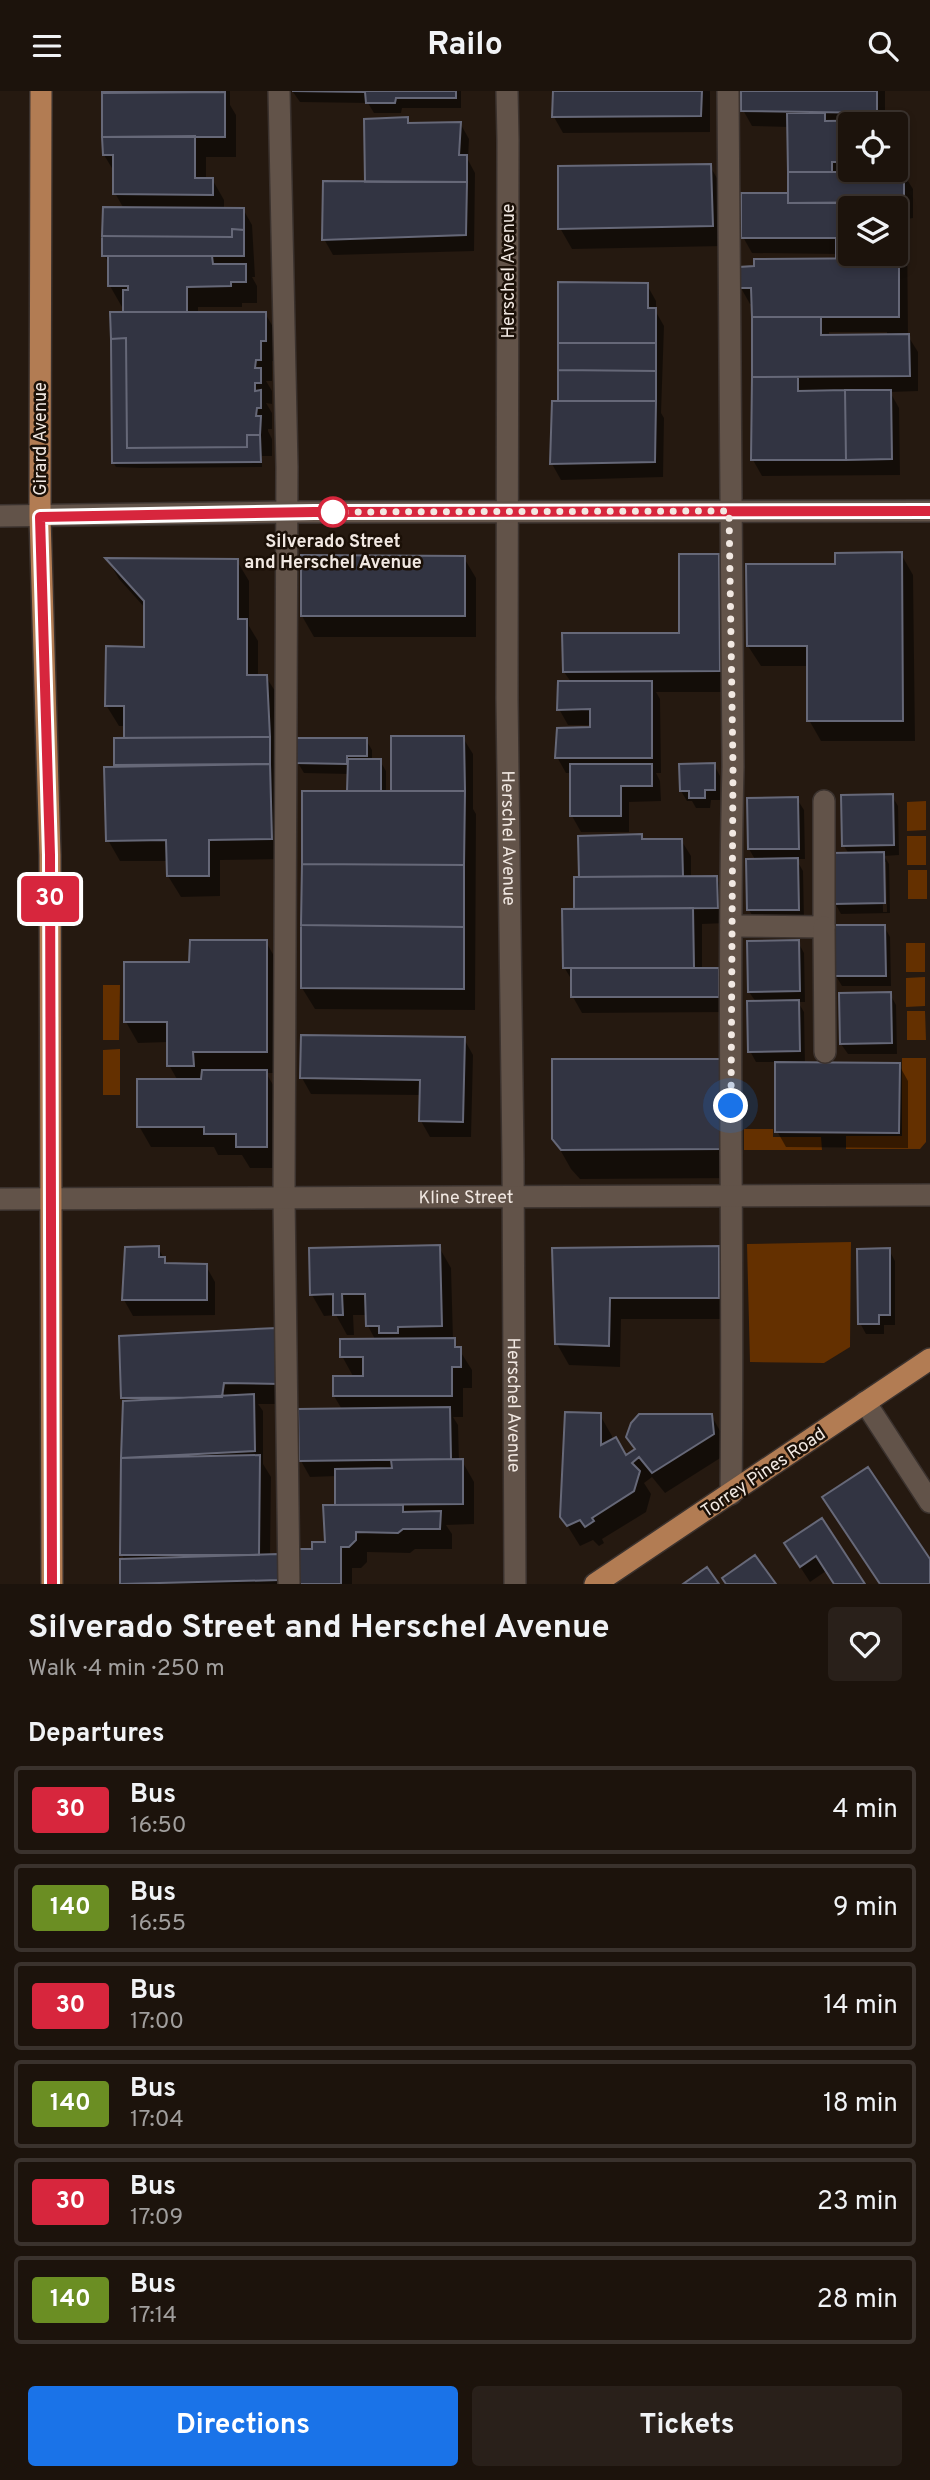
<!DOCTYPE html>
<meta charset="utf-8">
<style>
body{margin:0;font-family:Overpass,sans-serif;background:#29201a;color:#f1f3f6;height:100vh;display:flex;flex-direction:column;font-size:26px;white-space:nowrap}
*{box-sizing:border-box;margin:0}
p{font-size:23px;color:#a09e9d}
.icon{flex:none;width:38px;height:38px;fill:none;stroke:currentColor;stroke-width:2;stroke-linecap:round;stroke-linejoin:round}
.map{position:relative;height:1493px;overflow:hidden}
.side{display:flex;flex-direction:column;background:#1c130c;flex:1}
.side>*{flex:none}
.badge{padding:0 14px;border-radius:5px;font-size:24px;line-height:46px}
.fabs{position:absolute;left:838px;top:21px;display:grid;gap:14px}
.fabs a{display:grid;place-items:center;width:70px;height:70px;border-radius:7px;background:#1c130c;box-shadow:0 4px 10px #0003,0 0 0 2px #3a322d;font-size:35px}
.you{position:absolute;width:35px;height:35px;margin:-18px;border:5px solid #fff;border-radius:50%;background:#1a73e8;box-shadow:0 0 0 10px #1a73e833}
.map>.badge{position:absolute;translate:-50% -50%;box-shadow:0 0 0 4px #fff}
h2{padding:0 28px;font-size:26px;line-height:63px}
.round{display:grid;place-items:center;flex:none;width:74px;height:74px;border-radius:7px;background:#29201a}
.overview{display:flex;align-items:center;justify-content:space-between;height:119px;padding:0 28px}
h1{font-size:33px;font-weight:700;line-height:52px}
.primary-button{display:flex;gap:14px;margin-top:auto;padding:14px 28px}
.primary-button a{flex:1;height:80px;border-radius:7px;background:#1a73e8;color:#fff;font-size:28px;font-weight:700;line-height:80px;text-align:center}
.primary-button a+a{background:#29201a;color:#f1f3f6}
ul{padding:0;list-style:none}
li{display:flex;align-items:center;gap:21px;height:88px;margin:0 14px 10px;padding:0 14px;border:4px solid #3a322d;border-radius:7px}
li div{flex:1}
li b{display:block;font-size:26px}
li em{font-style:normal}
li .badge{min-width:77px;font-weight:700;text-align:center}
header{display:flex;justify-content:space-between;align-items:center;height:91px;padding:0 28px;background:#1c130c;font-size:32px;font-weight:700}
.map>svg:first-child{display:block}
.green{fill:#643000}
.shadow{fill:#0007;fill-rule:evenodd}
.building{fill:#323442;stroke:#666878;stroke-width:2;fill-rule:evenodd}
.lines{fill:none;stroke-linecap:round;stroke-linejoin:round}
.minor-casing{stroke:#3b322e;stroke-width:24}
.major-casing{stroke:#3b322e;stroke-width:24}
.minor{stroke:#625349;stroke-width:21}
.major{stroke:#b27c53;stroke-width:21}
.line-casing{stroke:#fff;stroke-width:16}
.line{stroke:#d7263d;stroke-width:10}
.walk{stroke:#f1e8e2;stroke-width:7;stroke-dasharray:0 12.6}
.stop-dot{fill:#fff;stroke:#d7263d;stroke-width:3.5}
.labels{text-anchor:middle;stroke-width:5;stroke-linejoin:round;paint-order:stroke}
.street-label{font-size:18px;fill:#f1e8e2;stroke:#1b1007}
.stop-label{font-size:18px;font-weight:bold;fill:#f1e8e2;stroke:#1b1007}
</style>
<header><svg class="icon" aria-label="menu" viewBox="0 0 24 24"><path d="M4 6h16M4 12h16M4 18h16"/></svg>Railo<svg class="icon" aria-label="search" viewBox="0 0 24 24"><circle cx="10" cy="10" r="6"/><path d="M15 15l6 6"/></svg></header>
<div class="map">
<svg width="930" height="1493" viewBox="0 0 930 1493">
<rect width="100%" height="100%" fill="#251910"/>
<path class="green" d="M 926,710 L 926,739 L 907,740 L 907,711 Z
M 907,745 L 926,745 L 926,774 L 907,774 Z
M 908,779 L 927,779 L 927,808 L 908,808 Z
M 906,852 L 925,852 L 925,881 L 906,881 Z
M 925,886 L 925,915 L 906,916 L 906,887 Z
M 103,894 L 120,894 L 119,949 L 103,949 Z
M 907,920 L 925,920 L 926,949 L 907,949 Z
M 120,958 L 120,1004 L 103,1004 L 103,959 Z
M 902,967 L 926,967 L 926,1051 L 920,1058 L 846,1058 L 846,1045 L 902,1045 Z
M 744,1038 L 773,1038 L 773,1046 L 821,1046 L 822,1059 L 744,1059 Z
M 851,1151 L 850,1256 L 824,1272 L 750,1271 L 747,1153 Z"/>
<path class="shadow" d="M 103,0 L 230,0 L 230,14 L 236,24 L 236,66 L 206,66 L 206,88 L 212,88 L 224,109 L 224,118 L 243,118 L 252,134 L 255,186 L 252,186 L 257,195 L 257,212 L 242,212 L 242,216 L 198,216 L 198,222 L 265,222 L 277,243 L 277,270 L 272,270 L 272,290 L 266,290 L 272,300 L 272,313 L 266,312 L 272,322 L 272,338 L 268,338 L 268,340 L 272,348 L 272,365 L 262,365 L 262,376 L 141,377 L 116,376 L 113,371 L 124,216 L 122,216 L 110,195 L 110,174 L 104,164 L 124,118 L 115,102 L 115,82 L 104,64 Z
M 461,0 L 461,17 L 402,17 L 401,22 L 374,22 L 368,12 L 300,11 L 293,1 Z
M 554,0 L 710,0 L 710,41 L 563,42 L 554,26 Z
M 743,0 L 885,0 L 885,31 L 895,31 L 904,47 L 904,84 L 913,98 L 913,127 L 907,128 L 908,245 L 918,261 L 918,300 L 890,301 L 899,317 L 900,384 L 762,385 L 753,369 L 753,213 L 750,213 L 741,197 L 838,169 L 838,163 L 752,162 L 743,146 L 790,103 L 789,36 L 752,35 L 743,19 ZM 850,33 L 896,33 L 896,79 L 850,79 ZM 850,117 L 896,117 L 896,163 L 850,163 ZM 829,241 L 887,241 L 887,245 L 829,245 Z
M 407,28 L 410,33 L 460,32 L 469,48 L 468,69 L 475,82 L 474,160 L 333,164 L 324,148 L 366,92 Z
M 710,75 L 722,96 L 724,155 L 572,158 L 560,137 Z
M 647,194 L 656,210 L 656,221 L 664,235 L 661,322 L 664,327 L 663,386 L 561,389 L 552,373 L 561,312 Z
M 901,463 L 913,484 L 915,650 L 821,650 L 809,629 L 809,575 L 761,575 L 748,555 L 836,475 Z
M 718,464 L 730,485 L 731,601 L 656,601 L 660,608 L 661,682 L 656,682 L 660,690 L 661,710 L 629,711 L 629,741 L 581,741 L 572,725 L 571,682 L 566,682 L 557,666 L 592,638 L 592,634 L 568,634 L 559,618 L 571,591 L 564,581 L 681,544 Z
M 464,467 L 476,487 L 476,546 L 314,546 L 302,525 Z
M 108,469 L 237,470 L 249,490 L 249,535 L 258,550 L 258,586 L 266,586 L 279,606 L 283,768 L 220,769 L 220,805 L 181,806 L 168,785 L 168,770 L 120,770 L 108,749 L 118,677 L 116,674 L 126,649 L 125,635 L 119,635 L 106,614 L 145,558 L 146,518 L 119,488 Z
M 463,647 L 473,663 L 473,718 L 476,723 L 475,919 L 315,918 L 302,897 L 350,702 L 349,683 L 304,682 L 298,672 L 366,649 L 372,659 L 372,670 L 380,670 L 386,680 L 386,702 L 393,702 Z
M 714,674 L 720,685 L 720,709 L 711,709 L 710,717 L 696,717 L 692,710 L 687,710 L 681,700 Z
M 892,705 L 898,715 L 899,764 L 884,765 L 889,773 L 890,822 L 841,823 L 835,812 L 849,763 L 844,755 ZM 882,771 L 886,771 L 887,821 L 883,821 Z
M 797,708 L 804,719 L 805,768 L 796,768 L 803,780 L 804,829 L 755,829 L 749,819 L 756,770 L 749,758 Z
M 641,745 L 643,750 L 681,749 L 691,765 L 691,787 L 716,787 L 726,803 L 726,832 L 702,833 L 702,878 L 718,878 L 727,894 L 727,921 L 582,922 L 573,906 L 573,891 L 564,876 L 581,788 Z
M 884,835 L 890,846 L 891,895 L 842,895 L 836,885 Z
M 266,851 L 278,872 L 278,982 L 266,982 L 278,1002 L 278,1077 L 250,1077 L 242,1064 L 218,1064 L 214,1056 L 151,1056 L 139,1035 L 178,990 L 169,974 L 168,951 L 138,952 L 126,931 L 191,873 Z
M 798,851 L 804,862 L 805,911 L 798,911 L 804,921 L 805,973 L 899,974 L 908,990 L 908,1057 L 786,1056 L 777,1040 L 777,971 L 756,971 L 750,960 L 756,911 L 749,901 Z
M 890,903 L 896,914 L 897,963 L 848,963 L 841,953 Z
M 464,948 L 473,964 L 471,1046 L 430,1046 L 421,1030 L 421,1004 L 311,1003 L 302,987 Z
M 719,969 L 736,998 L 737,1087 L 580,1088 L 571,1078 L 554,1048 Z
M 439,1156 L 451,1177 L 453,1249 L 472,1279 L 472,1297 L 463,1297 L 463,1326 L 453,1326 L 458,1334 L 459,1370 L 462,1370 L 474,1391 L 474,1433 L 446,1434 L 452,1443 L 452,1458 L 415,1458 L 410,1462 L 367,1461 L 367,1471 L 361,1477 L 352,1477 L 352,1493 L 301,1493 L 314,1460 L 326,1453 L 337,1416 L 337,1385 L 310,1386 L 301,1370 L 343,1320 L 334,1305 L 354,1287 L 342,1265 L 376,1250 L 368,1235 L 367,1224 L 353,1224 L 354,1244 L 347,1244 L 336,1224 L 324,1225 L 312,1204 Z
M 158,1157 L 168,1174 L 206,1175 L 215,1191 L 215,1224 L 133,1225 L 124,1209 Z
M 718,1157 L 730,1178 L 730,1228 L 621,1228 L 620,1276 L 569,1274 L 557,1253 L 554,1159 Z
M 889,1159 L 895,1170 L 895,1234 L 884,1234 L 884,1243 L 866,1243 L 860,1232 Z
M 281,1238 L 292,1313 L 258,1313 L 263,1320 L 263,1373 L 271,1386 L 270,1465 L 277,1465 L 289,1486 L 289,1493 L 123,1493 L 125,1470 L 122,1464 L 123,1367 L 126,1312 L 122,1306 ZM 223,1283 L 227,1283 L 223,1306 L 220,1306 Z
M 600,1324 L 612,1345 L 612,1350 L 626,1366 L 636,1360 L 628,1346 L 711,1324 L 723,1345 L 725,1364 L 665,1402 L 652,1386 L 644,1392 L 651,1403 L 646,1421 L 602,1448 L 604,1452 L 599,1455 L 593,1449 L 580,1455 L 562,1426 Z
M 822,1430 L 863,1493 L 835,1493 L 826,1480 L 810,1491 L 795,1468 Z"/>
<path class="building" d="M 102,0 L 219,0 L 102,2 Z
M 292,0 L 456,0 L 456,7 L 396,7 L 395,12 L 366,12 L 365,1 Z
M 553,0 L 702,0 L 701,25 L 552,26 Z
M 741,0 L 877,0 L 877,22 L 741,20 Z
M 225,1 L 225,46 L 102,46 L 102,2 Z
M 787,22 L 825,22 L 825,30 L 896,29 L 896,33 L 850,33 L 850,71 L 832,71 L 832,81 L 788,81 Z
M 408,26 L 408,32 L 461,31 L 459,64 L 467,64 L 467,91 L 365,91 L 364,28 Z
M 195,45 L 195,87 L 213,87 L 213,104 L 113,103 L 113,64 L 103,64 L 102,46 Z
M 711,73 L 713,135 L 558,138 L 558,75 Z
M 788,81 L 904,81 L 904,111 L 788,112 Z
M 323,90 L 467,91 L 466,144 L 322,149 Z
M 741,102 L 788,102 L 788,112 L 899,112 L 899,167 L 836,167 L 836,147 L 741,147 ZM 850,117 L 896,117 L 896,163 L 850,163 Z
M 103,116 L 244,117 L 244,139 L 232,138 L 232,146 L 102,145 Z
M 232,138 L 244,139 L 244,165 L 102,165 L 102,145 L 232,146 Z
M 108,165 L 212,165 L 213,173 L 246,173 L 246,191 L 231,191 L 231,195 L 187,196 L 187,221 L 123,221 L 123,199 L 128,199 L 128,195 L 108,195 Z
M 899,167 L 899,226 L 752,226 L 751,197 L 739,197 L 739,176 L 754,175 L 754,168 Z
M 558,191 L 648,192 L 648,217 L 656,217 L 656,252 L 558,252 Z
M 110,221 L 266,221 L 266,250 L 261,250 L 261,269 L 256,269 L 255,277 L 261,277 L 261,292 L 255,292 L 255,300 L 261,299 L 261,317 L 257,317 L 256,325 L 261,325 L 260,344 L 247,344 L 247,356 L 127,357 L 126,247 L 111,248 Z
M 752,226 L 821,226 L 821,244 L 909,243 L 910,285 L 752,286 Z
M 126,247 L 127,357 L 247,356 L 247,344 L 260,344 L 261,371 L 112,372 L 111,248 Z
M 558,252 L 656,252 L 656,280 L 558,279 Z
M 558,279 L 656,280 L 656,310 L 558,310 Z
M 752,286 L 798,286 L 798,300 L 845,299 L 846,369 L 751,369 Z
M 845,299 L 891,299 L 892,368 L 846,369 Z
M 552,310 L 656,310 L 655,371 L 550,373 Z
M 902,461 L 903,630 L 807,630 L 807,555 L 747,555 L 746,473 L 835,473 L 835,462 Z
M 679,463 L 719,463 L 720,580 L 563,581 L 562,542 L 679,542 Z
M 301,464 L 465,465 L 465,525 L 301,525 Z
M 105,467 L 238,468 L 238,528 L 247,528 L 247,584 L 267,584 L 270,646 L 124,647 L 124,615 L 105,615 L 106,555 L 144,556 L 144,510 Z
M 558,590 L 652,590 L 652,667 L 555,667 L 557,637 L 590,636 L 590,618 L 557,619 Z
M 391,645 L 464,645 L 465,700 L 391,700 Z
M 270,646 L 270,673 L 114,674 L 114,647 Z
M 296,647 L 367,647 L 367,665 L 347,665 L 347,673 L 296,672 Z
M 348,668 L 381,668 L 381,700 L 347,700 Z
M 715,672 L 715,699 L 705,699 L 705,707 L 689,707 L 689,700 L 680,700 L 679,673 Z
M 270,673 L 272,748 L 209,749 L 209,785 L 167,785 L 166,749 L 106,750 L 104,676 Z
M 570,673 L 652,673 L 652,695 L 621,695 L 621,725 L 570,725 Z
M 302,700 L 465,700 L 464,774 L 302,773 Z
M 893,703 L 894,754 L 842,755 L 841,704 Z
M 798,706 L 799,758 L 748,758 L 747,707 Z
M 642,743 L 642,748 L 682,748 L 683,785 L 579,786 L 578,745 Z
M 884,761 L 885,812 L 833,813 L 832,762 Z
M 798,767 L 799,819 L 747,819 L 746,768 Z
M 302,773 L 464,774 L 464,836 L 301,834 Z
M 717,785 L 718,817 L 574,818 L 574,786 Z
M 693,817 L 694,877 L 563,877 L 562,818 Z
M 301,834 L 464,836 L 464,898 L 301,897 Z
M 834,834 L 885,834 L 886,885 L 834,885 Z
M 190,849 L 267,849 L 267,961 L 193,961 L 194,975 L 167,975 L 167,931 L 124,931 L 124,871 L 189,871 Z
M 799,849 L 800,900 L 748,901 L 747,850 Z
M 571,877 L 719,877 L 719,906 L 571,906 Z
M 891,901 L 892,952 L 840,953 L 839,902 Z
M 799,909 L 800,960 L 748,961 L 747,910 Z
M 301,944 L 465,946 L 463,1031 L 419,1030 L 420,989 L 300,987 Z
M 552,968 L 720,968 L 721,1058 L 561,1059 L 552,1048 Z
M 775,971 L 900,972 L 899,1042 L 775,1041 Z
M 202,979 L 267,979 L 267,1056 L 236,1056 L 236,1043 L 204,1043 L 204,1036 L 137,1036 L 137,988 L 201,988 Z
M 440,1154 L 442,1235 L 398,1236 L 398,1242 L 379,1242 L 379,1235 L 366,1235 L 365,1203 L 342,1203 L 343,1224 L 333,1224 L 333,1203 L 310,1204 L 309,1157 Z
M 159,1155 L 159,1166 L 165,1166 L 165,1172 L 207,1173 L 207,1209 L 122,1209 L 125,1156 Z
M 719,1155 L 719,1207 L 610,1207 L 609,1255 L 555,1253 L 552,1157 Z
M 890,1157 L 890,1224 L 879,1224 L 879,1233 L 858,1233 L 857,1158 Z
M 276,1237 L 281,1293 L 224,1292 L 222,1306 L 121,1307 L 119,1245 Z
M 455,1247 L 455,1256 L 461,1256 L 461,1276 L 452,1276 L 452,1305 L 333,1305 L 333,1285 L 363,1285 L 363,1266 L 340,1266 L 340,1248 Z
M 254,1303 L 255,1360 L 121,1367 L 123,1310 Z
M 450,1316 L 451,1368 L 299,1370 L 298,1318 Z
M 565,1321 L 601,1322 L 601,1354 L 616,1346 L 626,1364 L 635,1358 L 626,1346 L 631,1332 L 639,1323 L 712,1323 L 714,1343 L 652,1382 L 639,1366 L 632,1372 L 640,1380 L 634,1400 L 592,1427 L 594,1430 L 585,1436 L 580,1429 L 567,1435 L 560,1426 Z
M 260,1364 L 259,1464 L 120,1464 L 121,1367 Z
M 463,1368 L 463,1413 L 335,1414 L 335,1378 L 392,1377 L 391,1369 Z
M 868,1376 L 930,1468 L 930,1493 L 880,1493 L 822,1406 Z
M 323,1414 L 403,1414 L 403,1421 L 441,1420 L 440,1438 L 403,1438 L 398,1442 L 356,1441 L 356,1449 L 349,1456 L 341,1456 L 341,1493 L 299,1493 L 299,1458 L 312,1458 L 312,1451 L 325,1451 Z
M 822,1427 L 865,1493 L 834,1493 L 816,1465 L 800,1476 L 784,1452 Z
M 278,1463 L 279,1489 L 120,1493 L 120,1468 Z
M 755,1464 L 776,1493 L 726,1493 L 722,1487 Z
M 707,1476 L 719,1493 L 683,1493 Z"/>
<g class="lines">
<defs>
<g id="minor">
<path d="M 279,0 L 287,376 L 284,1107 L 289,1493"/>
<path id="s1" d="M 507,0 L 508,49 L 507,608 L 513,1068 L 515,1493"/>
<path d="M 728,0 L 733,676 C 727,918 734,1161 731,1403"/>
<path d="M 0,425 L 287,421 L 930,420"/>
<path d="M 731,835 L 824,836 L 824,710"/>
<path d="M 824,836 L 825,961"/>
<path id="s2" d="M 0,1108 L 930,1104"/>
<path d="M 865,1311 L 930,1411"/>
</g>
<path id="major" d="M 41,0 L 40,426 L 50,764 L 52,1493
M 595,1493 L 930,1268"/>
</defs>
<use href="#minor" class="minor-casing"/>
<use href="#major" class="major-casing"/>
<use href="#minor" class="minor"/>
<use href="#major" class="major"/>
</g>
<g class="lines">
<defs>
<path id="line" d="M 52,1493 L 50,764 L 40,426 L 314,421 L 930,420"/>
</defs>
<use href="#line" class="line-casing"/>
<use href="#line" class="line"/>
<path class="walk" d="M 333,421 L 729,420 L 733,676 L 731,1015"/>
</g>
<circle class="stop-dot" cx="333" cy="421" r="14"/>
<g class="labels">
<g class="street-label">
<text transform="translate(508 180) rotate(-90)" y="6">Herschel Avenue</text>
<text transform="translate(40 348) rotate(-90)" y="6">Girard Avenue</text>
<text dy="6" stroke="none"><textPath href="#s1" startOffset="747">Herschel Avenue</textPath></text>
<text dy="6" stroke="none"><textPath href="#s2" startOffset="466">Kline Street</textPath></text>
<text dy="6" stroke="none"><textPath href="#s1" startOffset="1314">Herschel Avenue</textPath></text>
<text transform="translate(763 1381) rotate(-34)" y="6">Torrey Pines Road</text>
</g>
<g class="stop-label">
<text x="333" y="456">Silverado Street<tspan x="333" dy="21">and Herschel Avenue</tspan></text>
</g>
</g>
</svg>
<div class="fabs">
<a><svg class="icon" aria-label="locate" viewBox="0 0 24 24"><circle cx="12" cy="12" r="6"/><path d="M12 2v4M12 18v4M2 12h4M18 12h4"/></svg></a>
<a><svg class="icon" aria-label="layers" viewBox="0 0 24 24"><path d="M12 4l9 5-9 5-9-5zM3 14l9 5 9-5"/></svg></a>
</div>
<div class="you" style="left:731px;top:1015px"></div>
<b class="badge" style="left:50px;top:808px;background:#d7263d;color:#fff">30</b>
</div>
<section class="side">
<div class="overview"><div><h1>Silverado Street and Herschel Avenue</h1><p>Walk · 4 min · 250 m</p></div><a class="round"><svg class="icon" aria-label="heart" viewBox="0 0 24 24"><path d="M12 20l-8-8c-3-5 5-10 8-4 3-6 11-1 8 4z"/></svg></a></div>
<h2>Departures</h2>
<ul>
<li><span class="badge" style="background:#d7263d;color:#fff">30</span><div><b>Bus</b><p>16:50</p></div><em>4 min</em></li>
<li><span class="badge" style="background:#6b8e23;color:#fff">140</span><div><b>Bus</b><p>16:55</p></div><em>9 min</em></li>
<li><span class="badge" style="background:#d7263d;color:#fff">30</span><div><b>Bus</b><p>17:00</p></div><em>14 min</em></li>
<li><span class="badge" style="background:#6b8e23;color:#fff">140</span><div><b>Bus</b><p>17:04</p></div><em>18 min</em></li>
<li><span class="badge" style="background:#d7263d;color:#fff">30</span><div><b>Bus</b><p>17:09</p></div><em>23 min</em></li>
<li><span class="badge" style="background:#6b8e23;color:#fff">140</span><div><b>Bus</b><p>17:14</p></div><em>28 min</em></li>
</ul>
<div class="primary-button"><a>Directions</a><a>Tickets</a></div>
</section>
